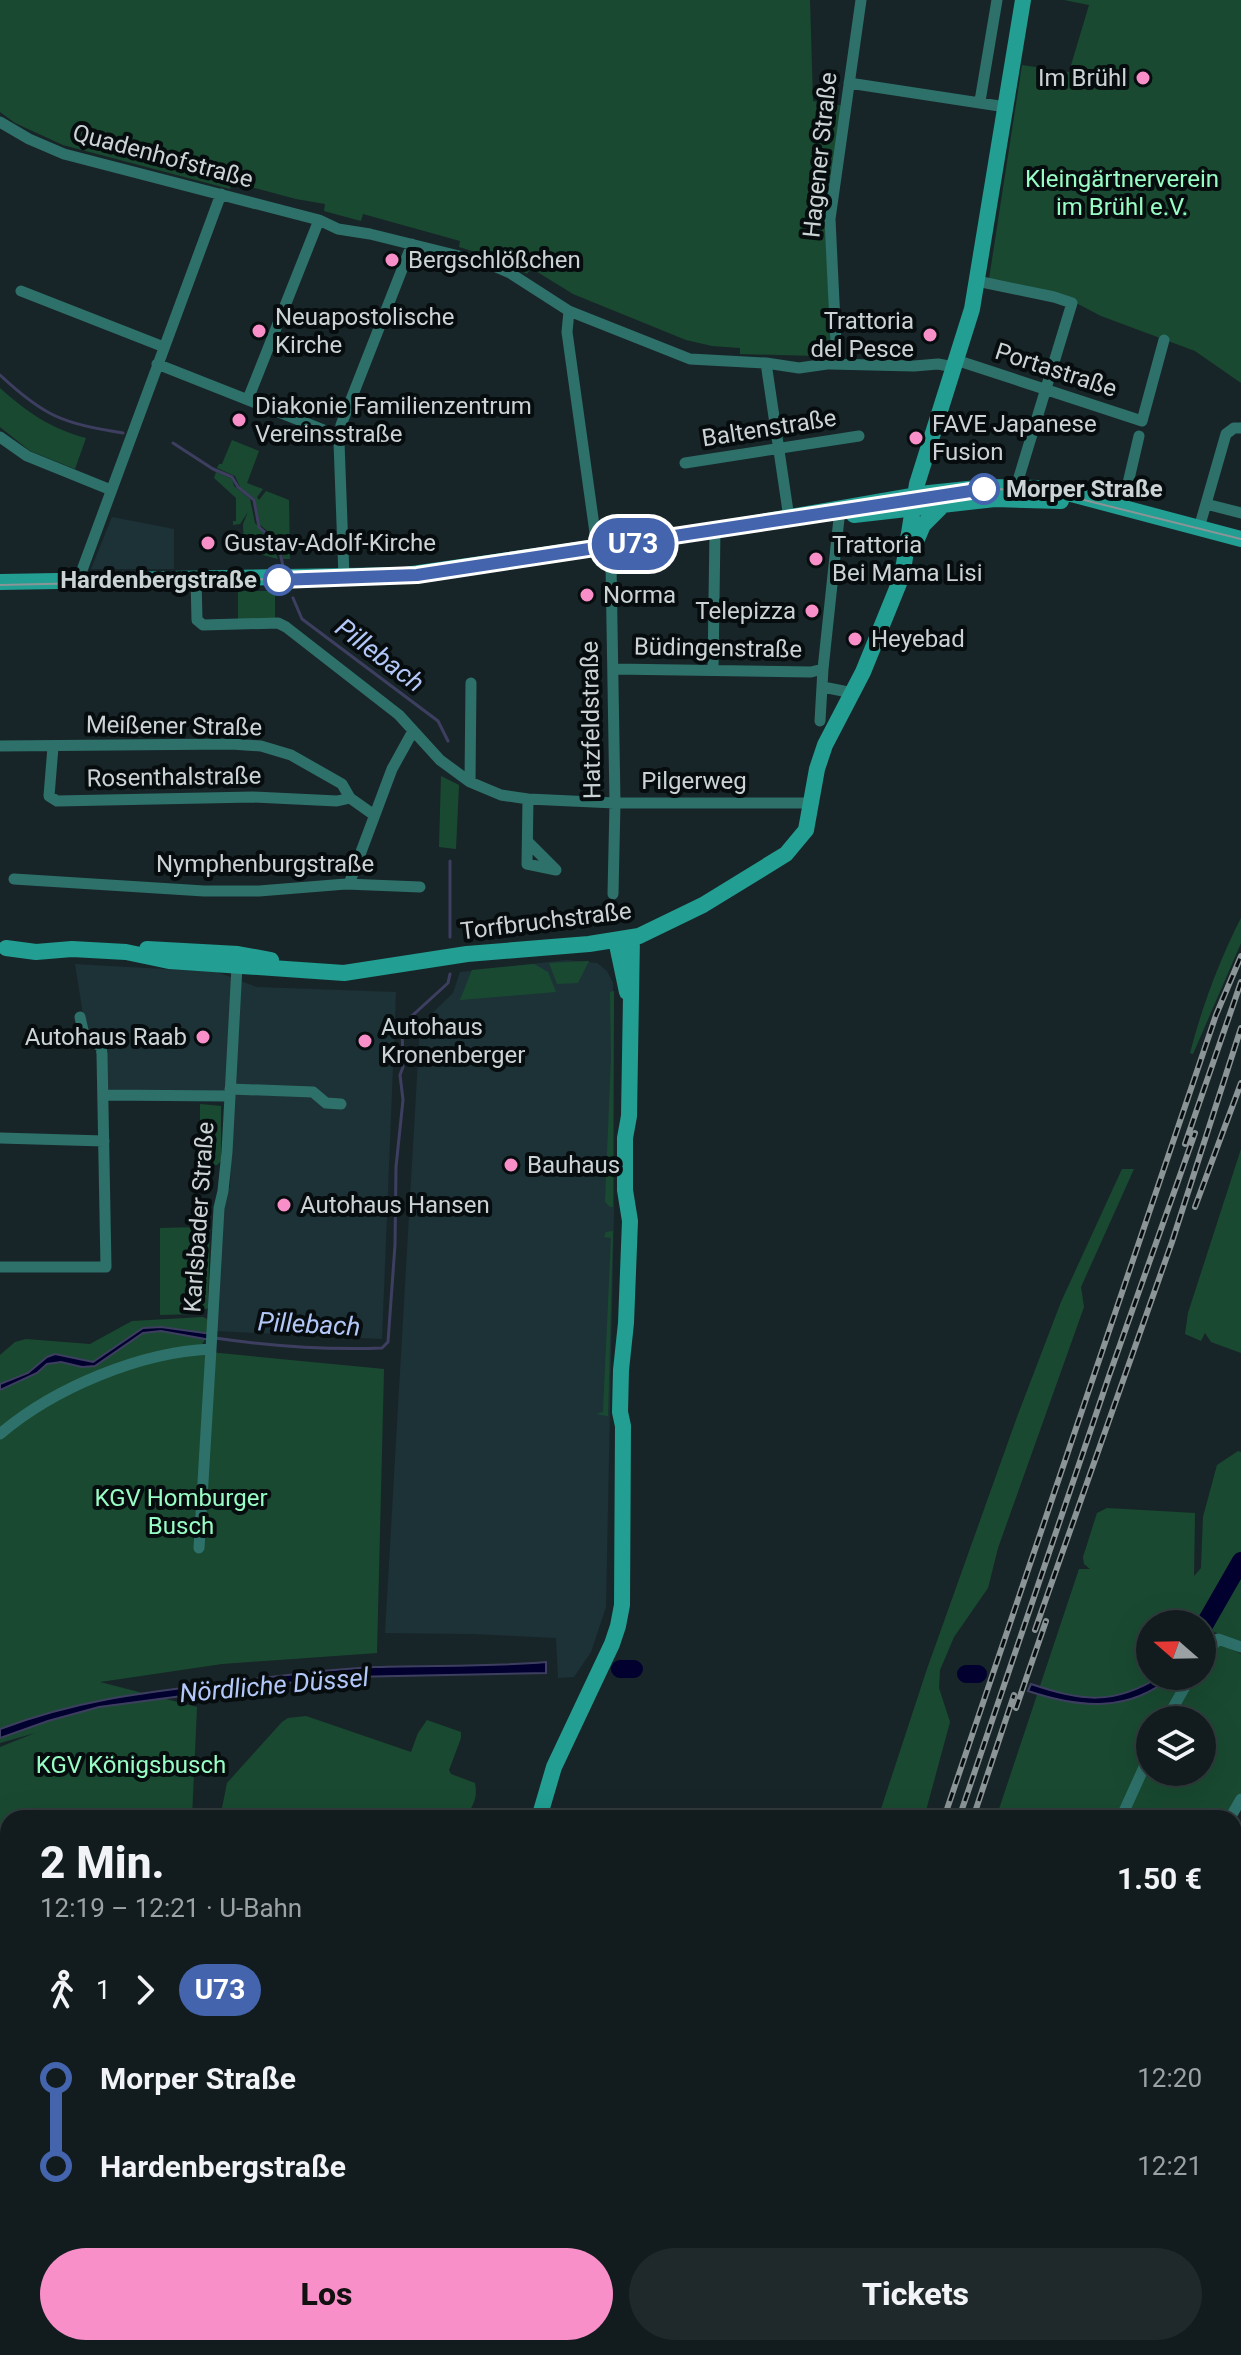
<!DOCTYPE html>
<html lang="de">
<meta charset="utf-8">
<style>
body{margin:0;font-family:Roboto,sans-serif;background:#1f292b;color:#f1f3f6;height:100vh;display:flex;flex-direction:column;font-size:30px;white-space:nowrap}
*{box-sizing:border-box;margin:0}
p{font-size:26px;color:#9ca1a4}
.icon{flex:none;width:44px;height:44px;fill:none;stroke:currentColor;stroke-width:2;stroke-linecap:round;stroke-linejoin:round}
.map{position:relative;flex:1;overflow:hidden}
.panel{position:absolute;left:0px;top:1810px;width:1242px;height:546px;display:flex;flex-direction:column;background:#121c1e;border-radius:24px 24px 0 0;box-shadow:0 8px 32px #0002,0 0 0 2px #313a3c}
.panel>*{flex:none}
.badge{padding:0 16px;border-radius:26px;font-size:28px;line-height:52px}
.needle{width:52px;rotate:290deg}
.buttons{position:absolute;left:1136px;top:1610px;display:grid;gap:16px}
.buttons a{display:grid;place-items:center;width:80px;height:80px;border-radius:50%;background:#121c1e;box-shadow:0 8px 32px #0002,0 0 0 2px #313a3c;font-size:40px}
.map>.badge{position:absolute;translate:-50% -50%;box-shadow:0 0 0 4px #fff}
.legs{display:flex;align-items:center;gap:12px;height:88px;padding:0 40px;font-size:26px}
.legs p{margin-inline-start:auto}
.summary{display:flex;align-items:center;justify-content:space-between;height:136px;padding:0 40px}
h1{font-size:44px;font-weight:800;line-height:60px}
.cta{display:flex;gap:16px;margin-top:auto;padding:16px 40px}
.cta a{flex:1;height:92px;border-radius:48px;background:#f98fc8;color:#111;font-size:32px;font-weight:800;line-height:92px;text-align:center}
.cta a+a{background:#1f292b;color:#f1f3f6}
ul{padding:0 40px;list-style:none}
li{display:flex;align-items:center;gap:28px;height:88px;font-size:30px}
li i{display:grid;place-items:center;width:12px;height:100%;margin:0 10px;background:currentColor}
li i::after{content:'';width:20px;height:20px;margin:-10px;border:6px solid;border-radius:50%;background:#121c1e}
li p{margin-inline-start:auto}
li:first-child i{background:linear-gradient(#0000 50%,currentColor 0)}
li:last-child i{background:linear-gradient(currentColor 50%,#0000 0)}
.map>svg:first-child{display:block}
.built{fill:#1d3237}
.green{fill:#194a31;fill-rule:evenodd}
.water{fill:#01002e;stroke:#3e3f60;stroke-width:2}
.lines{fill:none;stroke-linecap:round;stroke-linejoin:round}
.stream{stroke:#3e3f60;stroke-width:3}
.river{stroke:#01002e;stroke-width:18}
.street{stroke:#2e716a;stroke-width:11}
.secondary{stroke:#229e92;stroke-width:16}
.tram{stroke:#8b9597;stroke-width:2}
.rail-casing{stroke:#8b9597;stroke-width:6}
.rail{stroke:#070d0e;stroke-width:3;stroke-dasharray:9;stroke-linecap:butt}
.line-1-casing{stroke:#fff;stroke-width:18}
.line-1{stroke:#4465ad;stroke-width:12}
.poi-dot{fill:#f98fc8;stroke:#070d0e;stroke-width:3}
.stop-1-dot{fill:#fff;stroke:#4465ad;stroke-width:4}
.labels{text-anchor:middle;stroke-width:8;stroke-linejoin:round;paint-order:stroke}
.poi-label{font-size:24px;fill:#cbd3d5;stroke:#070d0e;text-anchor:start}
.street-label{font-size:24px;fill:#cbd3d5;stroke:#070d0e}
.park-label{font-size:24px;fill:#98fcc5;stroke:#070d0e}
.stop-label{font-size:24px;font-weight:bold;fill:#cbd3d5;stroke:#070d0e;text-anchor:start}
.water-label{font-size:26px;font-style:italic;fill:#b3c8f9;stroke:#070d0e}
</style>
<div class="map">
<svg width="1241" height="2355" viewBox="0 0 1241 2355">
<rect width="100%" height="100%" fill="#182528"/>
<path class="built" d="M 112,517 L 174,529 L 174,569 L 91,569 Z
M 567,960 L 597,963 L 607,971 L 613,983 L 614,1209 L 606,1607 L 591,1652 L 574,1677 L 558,1678 L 556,1638 L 472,1634 L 385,1633 L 420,1025 L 453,993 L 460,972 Z
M 75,964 L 217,972 L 257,987 L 396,992 L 382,1339 L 216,1331 L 221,1213 L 230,1186 L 234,1093 L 106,1092 L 107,1053 L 86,1033 Z"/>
<path class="green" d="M 0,0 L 810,0 L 813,101 L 845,106 L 830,204 L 830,349 L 826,353 L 816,356 L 740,354 L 740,348 L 712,346 L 686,340 L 573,294 L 531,268 L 527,274 L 499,259 L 459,247 L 460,241 L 363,214 L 361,221 L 324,211 L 325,204 L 296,199 L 232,182 L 230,189 L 63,145 L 15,123 L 0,112 Z
M 1064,0 L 1241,0 L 1241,383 L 1195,351 L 1101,316 L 1057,293 L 989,279 L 1022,65 L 1069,72 L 1089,5 Z
M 0,388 C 27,412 51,429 86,438 L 75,469 L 30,451 L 0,427 Z
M 232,440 L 259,451 L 247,483 L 263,489 L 257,497 L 259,500 L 266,491 L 289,500 L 290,559 L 283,559 C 283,545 271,533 260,525 L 255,499 L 240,487 L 235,476 L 217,468 L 219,464 L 222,464 Z
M 216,472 L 232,479 L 234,486 L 250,499 L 255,523 L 269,538 L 278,559 L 244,550 L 243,524 L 248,512 L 240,524 L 233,525 L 233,521 L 236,521 L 236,498 L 214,478 Z
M 238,591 L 275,591 L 275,619 L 238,619 Z
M 441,776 L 459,785 L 456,849 L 439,847 Z
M 1241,918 L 1241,943 L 1193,1054 L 1190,1053 C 1202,1007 1219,961 1241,918 Z
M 589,961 L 578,983 L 557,984 L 549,963 Z
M 534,964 L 548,972 L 556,992 L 460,1000 L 472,970 Z
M 614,991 L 613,1207 L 610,1207 L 605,1202 L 611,1057 L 610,992 Z
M 200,1104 L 221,1106 L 221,1161 L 217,1165 L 200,1165 Z
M 1241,1149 L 1241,1353 L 1211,1342 L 1205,1333 L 1201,1341 L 1185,1334 L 1188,1313 Z
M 1122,1169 L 1134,1169 L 1081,1287 L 1084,1307 L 998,1548 L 988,1588 L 954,1637 L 940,1670 L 939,1688 L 950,1722 L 924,1818 L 878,1818 L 927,1669 L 1017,1417 L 1061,1302 Z
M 200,1219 L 210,1219 L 208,1308 L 195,1314 L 160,1315 L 160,1228 L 200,1227 Z
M 613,1231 L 608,1416 L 607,1416 L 596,1414 L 603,1412 L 611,1238 L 604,1237 L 606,1232 Z
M 203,1317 L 207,1319 L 207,1336 L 198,1351 L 384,1369 L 377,1653 L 222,1664 L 100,1682 L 197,1707 L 192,1818 L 8,1818 L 8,2348 L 150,2348 L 149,2355 L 0,2355 L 0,1747 L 35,1733 L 0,1743 L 0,1355 L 15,1342 L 26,1339 L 90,1344 L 132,1321 Z
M 1238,1451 L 1241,1452 L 1241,1554 L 1234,1567 L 1228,1568 L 1196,1624 L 1150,1624 L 1150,1676 L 1202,1676 L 1202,1634 L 1241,1654 L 1241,1793 L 1226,1818 L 996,1818 L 1079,1569 L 1090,1569 L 1084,1564 L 1083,1557 L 1097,1513 L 1107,1508 L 1195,1513 L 1194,1576 L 1201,1568 L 1203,1517 L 1217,1465 ZM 1150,1720 L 1202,1720 L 1202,1772 L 1150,1772 Z
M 1236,1578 L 1241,1580 L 1241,1645 L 1206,1628 Z
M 306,1716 L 411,1752 L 418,1733 L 427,1720 L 461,1732 L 461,1738 L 449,1770 L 451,1774 L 475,1783 C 478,1798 473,1806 465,1818 L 220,1818 L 227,1783 L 282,1722 L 288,1718 Z
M 391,2348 L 497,2348 L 505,2355 L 399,2355 Z"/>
<path class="water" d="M 161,1327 L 212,1334 L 211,1340 L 161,1331 L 143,1333 L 95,1366 L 82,1367 L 61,1362 L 47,1364 L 37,1373 L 0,1390 L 0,1384 L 28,1373 L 47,1357 L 55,1354 L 93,1362 L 143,1328 Z
M 546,1662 L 546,1673 L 348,1677 L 266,1685 L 99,1707 L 48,1721 L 0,1738 L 0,1729 C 79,1699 148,1692 231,1682 C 279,1676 327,1669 376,1667 C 433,1665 489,1667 546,1662 Z
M 1161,1676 L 1172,1676 C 1129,1713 1079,1708 1028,1691 L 1031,1684 C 1082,1701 1113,1706 1161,1676 Z"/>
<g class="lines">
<path class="stream" d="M 0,375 C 45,417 62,423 123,433
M 173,443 L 213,469 L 232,477 L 238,487 L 254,500 L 259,527 L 271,538 L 280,552 L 283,566
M 293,598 L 302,619 L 438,721 L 448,741
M 450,937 L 450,861
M 215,1338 C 270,1346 327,1350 382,1348 L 388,1342 L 395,1245 L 396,1167 L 403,1100 L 400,1075 L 403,1067 L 402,1025 L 448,983 L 450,974"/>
<path class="river" d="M 1202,1629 L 1241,1561
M 620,1669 L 634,1669
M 966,1674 L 978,1674"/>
<path class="street" d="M 849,83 L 1006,107
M 980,101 L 997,0
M 0,122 L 29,139 L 64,154 L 319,220 L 338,229 L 370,234 L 487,263 L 510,273 L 569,311 L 690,359 L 766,363 L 799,368 L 827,364
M 977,281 L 1054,297 L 1072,303 L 1016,487
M 21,291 L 164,347
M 569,311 L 567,332 L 597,547
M 956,360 L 1142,421 L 1164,340
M 766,363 L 789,518
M 157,364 L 339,436
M 830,364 L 914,366 L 938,364 L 954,367
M 837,364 L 830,219 L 861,0
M 248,399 L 319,220
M 0,437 L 27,456 L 111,490
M 685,463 L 859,436
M 1206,504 L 1241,513
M 1122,509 L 1139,436
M 1199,528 L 1226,434 L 1234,428 L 1241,428
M 608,545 L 611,565 L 615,803 L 613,894
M 344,577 L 339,442 L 341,425 L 412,244
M 196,579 L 197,620 L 203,625 L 278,623 L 286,627 L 399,715 L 440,760 L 470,782 L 501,795 L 528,799 L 615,803 L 812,803
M 78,581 L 221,194
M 613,669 L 811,672 L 823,669
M 713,670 L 715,530
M 823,687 L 853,693
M 820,721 L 823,669 L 840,509
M 0,746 L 231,744 L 261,746 L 291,755 L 342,784 L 350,798 L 374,815
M 53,747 L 49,796 L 57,801 L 253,797 L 337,801 L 350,798
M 470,782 L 471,683
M 528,842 L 556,870 L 527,864 L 528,799
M 14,879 L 204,891 L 259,891 L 346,884 L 420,887
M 349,884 L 392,769 L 413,731
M 230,1089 L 313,1092 L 326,1103 L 341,1104
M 104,1095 L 229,1096
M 0,1138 L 104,1141
M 0,1267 L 106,1267 L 102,1054 L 101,1047 L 84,1035 L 80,1017
M 211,1349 L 219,1208 L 223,1191 L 227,1152 L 237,966
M 0,1434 C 54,1388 140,1352 211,1349 L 199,1548
M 1202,1660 L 1218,1639 L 1241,1647
M 1166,1720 L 1191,1676
M 1121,1818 L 1150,1754
M 1230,1818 L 1241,1799
M 1234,2044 L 1241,2032
M 1234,2097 L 1241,2101
M 1234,2230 L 1241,2232
M 251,2348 L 259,2355
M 1098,2355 L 1102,2348"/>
<path class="secondary" d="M 854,515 L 995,499 L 1061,501
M 909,548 L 917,539 L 923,525 L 944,504
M 0,582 L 405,575 L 715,530 L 929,493 L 987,487 L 1037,488 L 1075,495 L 1241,539
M 616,940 L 627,992
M 6,948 L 36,952 L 72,949 L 126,952 L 169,961 L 344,973 L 467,954 L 589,944 L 639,936 L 703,905 L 786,854 L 806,830 L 817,769 L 825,745 L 863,672 L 902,576 L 917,484 L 972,309 L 1023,0
M 147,949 L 238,954 L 271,960
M 539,1818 L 554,1767 L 612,1644 L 618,1626 L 622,1605 L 623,1426 L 620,1412 L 621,1370 L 626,1323 L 630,1221 L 625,1190 L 625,1138 L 629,1116 L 632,937
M 1221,2348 L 1233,2355
M 714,2355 L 717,2348
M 861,2355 L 865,2348"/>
<path class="tram" d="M 0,585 L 407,576 L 724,531 L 928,496 L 998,489 L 1064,495 L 1241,539"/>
<defs>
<path id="rail" d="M 1185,1144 L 1241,982
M 1195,1207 L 1241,1083
M 1035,1630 L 1172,1242 L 1241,1028
M 1016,1708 L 1046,1621
M 944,1818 L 1216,1015 L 1241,956
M 959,1818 L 1109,1376 L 1195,1133
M 973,1818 L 1014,1695
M 759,2355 L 761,2348
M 773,2355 L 776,2348
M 797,2355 L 799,2348"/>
</defs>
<use href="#rail" class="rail-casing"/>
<use href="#rail" class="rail"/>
</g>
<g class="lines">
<defs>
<path id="line-1" d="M 279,580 L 417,575 L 984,489"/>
</defs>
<use href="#line-1" class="line-1-casing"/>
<use href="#line-1" class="line-1"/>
</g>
<g class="poi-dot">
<circle cx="1143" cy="78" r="8"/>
<circle cx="392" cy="260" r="8"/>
<circle cx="259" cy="331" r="8"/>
<circle cx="930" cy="335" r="8"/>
<circle cx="239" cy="420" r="8"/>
<circle cx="916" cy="438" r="8"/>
<circle cx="208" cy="543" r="8"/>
<circle cx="816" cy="559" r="8"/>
<circle cx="587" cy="595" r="8"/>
<circle cx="812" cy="611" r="8"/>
<circle cx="855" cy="639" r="8"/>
<circle cx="203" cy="1037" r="8"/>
<circle cx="365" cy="1041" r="8"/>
<circle cx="511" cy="1165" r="8"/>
<circle cx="284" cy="1205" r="8"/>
</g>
<g class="stop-1-dot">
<circle cx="984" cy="489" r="14"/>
<circle cx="279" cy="580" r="14"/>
</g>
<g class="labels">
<g class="poi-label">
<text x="1127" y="86" text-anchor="end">Im Brühl</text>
<text x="408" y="268">Bergschlößchen</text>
<text x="275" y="325">Neuapostolische<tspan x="275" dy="28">Kirche</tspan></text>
<text x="914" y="329" text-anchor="end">Trattoria<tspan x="914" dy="28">del Pesce</tspan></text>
<text x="255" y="414">Diakonie Familienzentrum<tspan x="255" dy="28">Vereinsstraße</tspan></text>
<text x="932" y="432">FAVE Japanese<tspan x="932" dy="28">Fusion</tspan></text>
<text x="224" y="551">Gustav-Adolf-Kirche</text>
<text x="832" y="553">Trattoria<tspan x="832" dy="28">Bei Mama Lisi</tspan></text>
<text x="603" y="603">Norma</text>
<text x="796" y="619" text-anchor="end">Telepizza</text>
<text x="871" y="647">Heyebad</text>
<text x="381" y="1035">Autohaus<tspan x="381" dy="28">Kronenberger</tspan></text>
<text x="187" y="1045" text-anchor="end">Autohaus Raab</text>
<text x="527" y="1173">Bauhaus</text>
<text x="300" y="1213">Autohaus Hansen</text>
</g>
<g class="street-label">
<text transform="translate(820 155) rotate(-84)" y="8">Hagener Straße</text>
<text transform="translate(163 156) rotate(15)" y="8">Quadenhofstraße</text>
<text transform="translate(1056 370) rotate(18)" y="8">Portastraße</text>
<text transform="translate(769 428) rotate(-9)" y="8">Baltenstraße</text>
<text transform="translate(718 648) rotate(1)" y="8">Büdingenstraße</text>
<text transform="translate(591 720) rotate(-91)" y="8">Hatzfeldstraße</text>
<text transform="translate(174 726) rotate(1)" y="8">Meißener Straße</text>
<text transform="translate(174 777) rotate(-1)" y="8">Rosenthalstraße</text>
<text x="694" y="789">Pilgerweg</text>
<text x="265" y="872">Nymphenburgstraße</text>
<text transform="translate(546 921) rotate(-7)" y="8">Torfbruchstraße</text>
<text transform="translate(199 1217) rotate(-86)" y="8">Karlsbader Straße</text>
</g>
<g class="park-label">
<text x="1122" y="187">Kleingärtnerverein<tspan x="1122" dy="28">im Brühl e.V.</tspan></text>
<text x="181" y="1506">KGV Homburger<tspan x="181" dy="28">Busch</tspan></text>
<text x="131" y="1773">KGV Königsbusch</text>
</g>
<g class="stop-label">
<text x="1006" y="497">Morper Straße</text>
<text x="257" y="588" text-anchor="end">Hardenbergstraße</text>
</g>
<g class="water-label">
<text transform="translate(380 655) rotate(37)" y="9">Pillebach</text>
<text transform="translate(309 1324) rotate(3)" y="9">Pillebach</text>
<text transform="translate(274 1685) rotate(-5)" y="9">Nördliche Düssel</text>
</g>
</g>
</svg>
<div class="buttons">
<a><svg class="needle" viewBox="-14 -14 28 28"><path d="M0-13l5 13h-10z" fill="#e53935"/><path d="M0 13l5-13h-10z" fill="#9ca1a4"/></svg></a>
<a><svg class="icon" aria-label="layers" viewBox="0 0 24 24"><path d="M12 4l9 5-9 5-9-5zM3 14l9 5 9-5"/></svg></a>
</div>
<b class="badge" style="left:633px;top:544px;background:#4465ad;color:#fff">U73</b>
<section class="panel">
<div class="summary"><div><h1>2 Min.</h1><p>12:19 – 12:21 · U-Bahn</p></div><b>1.50 €</b></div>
<div class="legs"><svg class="icon" aria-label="walk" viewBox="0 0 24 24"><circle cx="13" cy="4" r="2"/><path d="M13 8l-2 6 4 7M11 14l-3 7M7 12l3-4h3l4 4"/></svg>1<svg class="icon" aria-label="forward" viewBox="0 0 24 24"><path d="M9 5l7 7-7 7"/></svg><b class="badge" style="background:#4465ad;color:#fff">U73</b></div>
<ul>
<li><i style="color:#4465ad"></i><b>Morper Straße</b><p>12:20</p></li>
<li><i style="color:#4465ad"></i><b>Hardenbergstraße</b><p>12:21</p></li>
</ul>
<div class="cta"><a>Los</a><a>Tickets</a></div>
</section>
</div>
